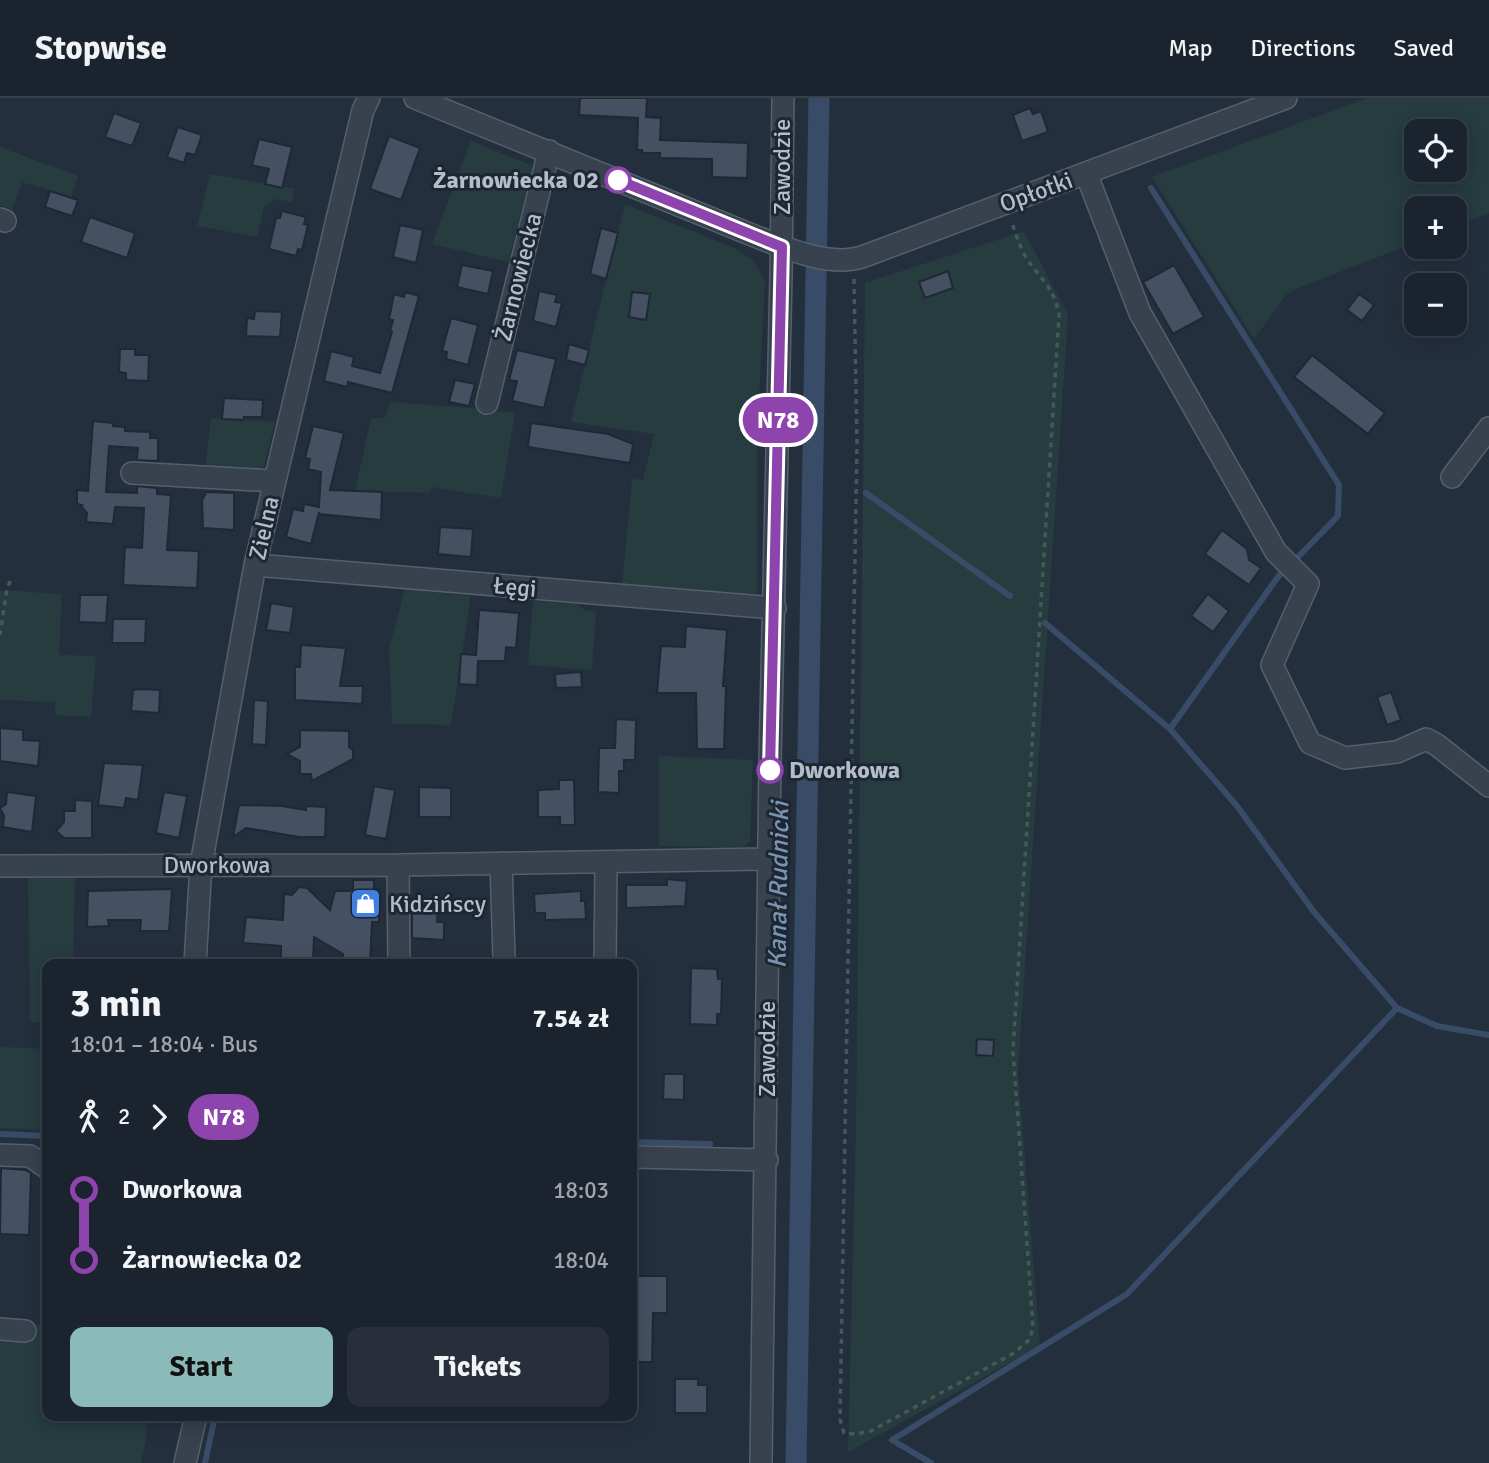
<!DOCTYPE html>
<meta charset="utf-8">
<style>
body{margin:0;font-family:Signika,sans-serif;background:#282f3a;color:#f1f3f6;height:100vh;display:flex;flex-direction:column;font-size:26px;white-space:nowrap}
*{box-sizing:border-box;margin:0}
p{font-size:23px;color:#a0a4aa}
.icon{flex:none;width:38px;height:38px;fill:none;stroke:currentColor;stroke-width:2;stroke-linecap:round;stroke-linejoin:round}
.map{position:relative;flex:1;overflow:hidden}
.details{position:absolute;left:42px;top:861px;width:595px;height:462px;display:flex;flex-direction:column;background:#1b232e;border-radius:14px;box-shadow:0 4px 18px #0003,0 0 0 2px #39404a}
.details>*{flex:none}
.badge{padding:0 14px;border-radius:23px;font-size:24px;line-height:46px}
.tools{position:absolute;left:1404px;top:21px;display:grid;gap:14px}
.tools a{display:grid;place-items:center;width:63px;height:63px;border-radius:14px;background:#1b232e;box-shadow:0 4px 18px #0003,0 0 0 2px #39404a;font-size:35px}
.map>.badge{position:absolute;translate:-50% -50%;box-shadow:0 0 0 4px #fff}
.legs{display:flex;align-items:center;gap:10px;height:77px;padding:0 28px;font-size:23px}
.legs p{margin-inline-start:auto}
.head{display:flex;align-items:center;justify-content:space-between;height:119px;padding:0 28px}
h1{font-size:38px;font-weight:700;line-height:52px}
.action{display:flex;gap:14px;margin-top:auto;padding:14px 28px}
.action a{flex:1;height:80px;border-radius:14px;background:#8bbbb9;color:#111;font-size:28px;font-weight:700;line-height:80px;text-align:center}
.action a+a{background:#282f3a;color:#f1f3f6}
ul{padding:0 28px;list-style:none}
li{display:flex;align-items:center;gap:24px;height:70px;font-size:26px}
li i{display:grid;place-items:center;width:10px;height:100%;margin:0 9px;background:currentColor}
li i::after{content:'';width:18px;height:18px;margin:-9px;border:5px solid;border-radius:50%;background:#1b232e}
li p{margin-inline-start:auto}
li:first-child i{background:linear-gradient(#0000 50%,currentColor 0)}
li:last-child i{background:linear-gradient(currentColor 50%,#0000 0)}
header{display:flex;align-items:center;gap:42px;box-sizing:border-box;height:98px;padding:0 35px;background:#1b232e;border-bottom:2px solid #39404a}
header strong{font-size:33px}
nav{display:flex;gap:38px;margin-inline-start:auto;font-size:24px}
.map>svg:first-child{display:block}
.green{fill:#263c3f;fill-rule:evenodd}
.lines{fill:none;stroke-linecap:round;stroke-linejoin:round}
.stream{stroke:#394c67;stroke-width:6}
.canal{stroke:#394c67;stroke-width:21}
.building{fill:#455162;stroke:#1f2835;stroke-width:2}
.minor-casing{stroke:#565f6c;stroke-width:24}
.path{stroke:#44595c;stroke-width:3.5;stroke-dasharray:5 5;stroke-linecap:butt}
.minor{stroke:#38414e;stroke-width:21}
.line-1-casing{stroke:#fff;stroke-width:16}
.line-1{stroke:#8e44ad;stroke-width:10}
.stop-1-dot{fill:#fff;stroke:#8e44ad;stroke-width:3.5}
.labels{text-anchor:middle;stroke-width:6;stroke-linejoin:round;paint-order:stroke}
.street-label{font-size:24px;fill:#b4bcc9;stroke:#1d2633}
.stop-label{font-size:24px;font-weight:bold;fill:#b4bcc9;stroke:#1d2633;text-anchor:end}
.poi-label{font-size:24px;fill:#b4bcc9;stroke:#1d2633;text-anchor:start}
.water-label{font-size:26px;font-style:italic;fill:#7c92b1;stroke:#1d2633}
</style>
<header>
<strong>Stopwise</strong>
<nav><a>Map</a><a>Directions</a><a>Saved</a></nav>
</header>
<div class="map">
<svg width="1489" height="1365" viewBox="0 0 1489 1365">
<rect width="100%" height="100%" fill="#242f3e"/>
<path class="green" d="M 1367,0 L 1489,0 L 1489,115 L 1454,129 L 1454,110 L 1416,110 L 1416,144 L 1294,192 L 1287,196 L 1254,241 L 1152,79 ZM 1416,33 L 1454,33 L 1454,72 L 1416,72 Z
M 471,43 L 533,68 L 508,164 L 432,146 Z
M 0,49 L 78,78 L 71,99 L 22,84 L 12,112 L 0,107 Z
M 210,76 L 295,91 L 292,104 L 276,101 L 264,109 L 257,139 L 197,128 Z
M 625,106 L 734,150 L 753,162 L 765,183 L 757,341 L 757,497 L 622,489 L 632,381 L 643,382 L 654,336 L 571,324 Z
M 1024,133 L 1068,217 L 1018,973 L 1040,1248 L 848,1354 L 856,1026 L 865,185 Z
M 390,304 L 472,310 L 515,315 L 501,400 L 432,389 L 430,395 L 355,393 L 371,320 L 385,320 Z
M 211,320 L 275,324 L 264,368 L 250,375 L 205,372 Z
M 405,491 L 471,498 L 451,627 L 392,626 L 389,550 Z
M 0,492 L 62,496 L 59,557 L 96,558 L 91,619 L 55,617 L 55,604 L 0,602 Z
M 533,503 L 576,506 L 586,513 L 596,514 L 592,572 L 528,567 Z
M 659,658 L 753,662 L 750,744 L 742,749 L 659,748 Z
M 75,778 L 73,866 L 47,866 L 47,925 L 30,924 L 28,779 Z
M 0,949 L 47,951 L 47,1032 L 0,1030 Z
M 0,1224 L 47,1227 L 47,1318 L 148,1318 L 146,1343 L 141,1365 L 0,1365 Z"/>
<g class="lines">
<path class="stream" d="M 1151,90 L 1339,387 L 1338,418 L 1296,461
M 866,395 L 1010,498
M 1045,525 L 1170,631 L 1237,708 L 1314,814 L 1397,910 L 1437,928 L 1489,937
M 1170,631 L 1280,476
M 0,1036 L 47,1038
M 632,1044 L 710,1046
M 205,1365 L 215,1318
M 931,1365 L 892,1342 L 1127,1196 L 1397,910"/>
<path class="canal" d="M 796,1365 L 819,0"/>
</g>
<path class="building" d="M 580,0 L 647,0 L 646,19 L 661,20 L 660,42 L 748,45 L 747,80 L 712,79 L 712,61 L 660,60 L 660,55 L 643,55 L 642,52 L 637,52 L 638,20 L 579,17 Z
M 1030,10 L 1033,16 L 1041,13 L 1048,34 L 1022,43 L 1013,17 Z
M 114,15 L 141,25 L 132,48 L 105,39 Z
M 178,29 L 202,37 L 195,57 L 187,55 L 184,65 L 167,59 Z
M 389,38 L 420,50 L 401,102 L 370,91 Z
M 259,41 L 292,49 L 282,90 L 265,86 L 269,71 L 252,67 Z
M 50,93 L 78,102 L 72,118 L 45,109 Z
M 282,113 L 306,119 L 304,126 L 308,127 L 302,152 L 298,151 L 296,158 L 269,151 L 276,120 L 280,120 Z
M 90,119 L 135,135 L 127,160 L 81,144 Z
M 400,127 L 423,132 L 416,165 L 393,159 Z
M 601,130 L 618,135 L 606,181 L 590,176 Z
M 462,167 L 493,173 L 488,196 L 457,189 Z
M 1174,167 L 1204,219 L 1173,236 L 1143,184 Z
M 948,173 L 953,190 L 925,200 L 919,184 Z
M 539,193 L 557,197 L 555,204 L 562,205 L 556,229 L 533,223 Z
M 405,194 L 419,198 L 392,295 L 348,284 L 347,289 L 324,283 L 331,253 L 354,259 L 352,268 L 380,275 L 392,234 L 390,234 L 393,222 L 389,221 L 394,196 L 404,199 Z
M 632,194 L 650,196 L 646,222 L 629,219 Z
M 1359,196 L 1374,207 L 1362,223 L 1347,212 Z
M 255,213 L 282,214 L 280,239 L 246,238 L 247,220 L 254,221 Z
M 451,220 L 478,227 L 468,267 L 446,261 L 447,254 L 442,253 Z
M 569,246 L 589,252 L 585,267 L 566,262 Z
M 120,251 L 135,251 L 135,257 L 149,257 L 148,283 L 126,282 L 126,275 L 119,274 Z
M 517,252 L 556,261 L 544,310 L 512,303 L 517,283 L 509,282 Z
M 1312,257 L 1385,315 L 1368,336 L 1294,279 Z
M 455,282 L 475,286 L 469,308 L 449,304 Z
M 224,300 L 263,302 L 262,319 L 244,319 L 243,322 L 222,321 Z
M 93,323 L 113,325 L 113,328 L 125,329 L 125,333 L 150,334 L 150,340 L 158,340 L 158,363 L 137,362 L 138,350 L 109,348 L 106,394 L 137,395 L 137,388 L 157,390 L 157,396 L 171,397 L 167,452 L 199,453 L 197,490 L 123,487 L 125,449 L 142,450 L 144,410 L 115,409 L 113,426 L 86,424 L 87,415 L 81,408 L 82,407 L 77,406 L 77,392 L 88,393 Z
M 531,325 L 608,336 L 633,346 L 630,365 L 528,349 Z
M 313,328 L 344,335 L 330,392 L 382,394 L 381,422 L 319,416 L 319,414 L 311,446 L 286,439 L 293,411 L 303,413 L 304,406 L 319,409 L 321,374 L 308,371 L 310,361 L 305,360 Z
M 206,394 L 234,395 L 234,432 L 203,430 L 202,403 Z
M 440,429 L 473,431 L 471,459 L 438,456 Z
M 1222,432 L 1247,451 L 1249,462 L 1261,470 L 1249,487 L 1205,456 Z
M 1208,496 L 1229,513 L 1213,534 L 1191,518 Z
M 80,497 L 108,497 L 106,525 L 79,524 Z
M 271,505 L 294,509 L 290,535 L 266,532 Z
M 479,512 L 519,515 L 516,550 L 506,549 L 505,563 L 478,563 L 477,587 L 459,586 L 461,556 L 476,557 Z
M 113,521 L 146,521 L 145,545 L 112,545 Z
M 686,528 L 727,532 L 723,588 L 726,588 L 724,651 L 697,651 L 696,595 L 657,595 L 661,548 L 685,549 Z
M 301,547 L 346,550 L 340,588 L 363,588 L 362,606 L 295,602 L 295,569 L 300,569 Z
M 581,574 L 582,589 L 556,590 L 555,576 Z
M 139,591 L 160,592 L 159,615 L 131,613 L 133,592 Z
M 1391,594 L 1401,622 L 1387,627 L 1377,599 Z
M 254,602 L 268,603 L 266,647 L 252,646 Z
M 616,621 L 636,622 L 635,662 L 624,662 L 624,673 L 619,673 L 619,695 L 598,694 L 599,650 L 615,650 Z
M 0,630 L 23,632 L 23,642 L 40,643 L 38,668 L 0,663 Z
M 300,632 L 349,633 L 349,649 L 353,652 L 353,661 L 312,683 L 311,676 L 300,676 L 300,663 L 287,656 L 300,649 Z
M 104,665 L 143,667 L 138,702 L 126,700 L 124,710 L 98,707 Z
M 559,682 L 574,682 L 575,727 L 560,727 L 560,719 L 538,719 L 538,692 L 559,691 Z
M 374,688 L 395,692 L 386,741 L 365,737 Z
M 419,689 L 451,690 L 451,719 L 419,719 Z
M 7,694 L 36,698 L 32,734 L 3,729 L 4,718 L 0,710 L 6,706 Z
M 164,694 L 187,698 L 179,740 L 156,735 Z
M 75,702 L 92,703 L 92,740 L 64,740 L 56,733 L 64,724 L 64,713 L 75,713 Z
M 239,707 L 282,708 L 306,712 L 306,708 L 326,709 L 325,739 L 299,739 L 246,730 L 233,739 Z
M 667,781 L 687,783 L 685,808 L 626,810 L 626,787 L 667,787 Z
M 353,782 L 374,782 L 374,791 L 379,791 L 379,824 L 372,824 L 370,866 L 343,866 L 343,856 L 314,839 L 313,863 L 281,862 L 281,848 L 243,845 L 246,819 L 283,822 L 284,796 L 292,797 L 299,789 L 307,790 L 330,812 L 335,793 L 350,793 L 353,791 Z
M 172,791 L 169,833 L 140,833 L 141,822 L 108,822 L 109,828 L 87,829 L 88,793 Z
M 581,793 L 581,803 L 585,803 L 586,821 L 545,822 L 545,815 L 535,815 L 534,796 Z
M 412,809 L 438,811 L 437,824 L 444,824 L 444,842 L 412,840 Z
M 691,870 L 717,871 L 718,881 L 722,881 L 721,916 L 717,916 L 717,927 L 690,926 Z
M 977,941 L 994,942 L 993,958 L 976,957 Z
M 664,976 L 684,976 L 684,1002 L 663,1001 Z
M 1,1070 L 26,1072 L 31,1075 L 29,1137 L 0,1136 Z
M 637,1178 L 667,1178 L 667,1215 L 653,1215 L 652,1264 L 632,1264 L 632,1237 L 637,1237 Z
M 675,1281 L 698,1281 L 698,1287 L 707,1287 L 707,1315 L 675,1315 Z"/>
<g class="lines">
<defs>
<path id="minor" d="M 415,0 L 757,139 C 788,151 829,169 862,159 L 1286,0
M 1086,75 L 1140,215 L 1276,454 L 1308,486 L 1272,567 L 1310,645 L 1345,660 L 1397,654 L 1426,641 L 1437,647 L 1489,688
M 0,121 L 5,123
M 487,305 L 549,53
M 132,375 L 275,383
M 1452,379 L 1489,330
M 255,467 L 775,510
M 501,765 L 504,859
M 398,767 L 399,866
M 0,768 L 398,767 L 769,761
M 195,866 L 201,767 L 255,467 L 363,12 L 369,0
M 605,866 L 606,764
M 0,1057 L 30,1058 L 47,1070
M 632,1059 L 767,1062
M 0,1231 L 25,1233
M 185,1365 L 196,1318
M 761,1365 L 770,663 L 781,178 L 783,0"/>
</defs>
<use href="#minor" class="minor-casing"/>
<path class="path" d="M 854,181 L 857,346 L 840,1321 L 844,1335 L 855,1336 L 871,1333 L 1014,1255 L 1030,1241 L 1033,1229 L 1013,953 L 1059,217 C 1054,189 1041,182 1027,161 C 1020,151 1016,136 1012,125
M 0,537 L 7,491 L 11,481"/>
<use href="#minor" class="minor"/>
</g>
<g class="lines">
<defs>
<path id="line-1" d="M 618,82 L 782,149 L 770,672"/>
</defs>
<use href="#line-1" class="line-1-casing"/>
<use href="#line-1" class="line-1"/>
</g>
<defs>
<symbol id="shop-square" viewBox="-11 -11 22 22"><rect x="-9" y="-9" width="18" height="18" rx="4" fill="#3f7fe0" stroke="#1d2633"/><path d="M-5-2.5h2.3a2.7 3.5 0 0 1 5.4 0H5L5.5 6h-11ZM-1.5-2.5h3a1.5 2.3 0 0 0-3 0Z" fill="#fff"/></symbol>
</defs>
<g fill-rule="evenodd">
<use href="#shop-square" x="348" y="788" width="35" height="35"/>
</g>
<g class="stop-1-dot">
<circle cx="618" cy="82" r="12"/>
<circle cx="770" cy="672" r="12"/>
</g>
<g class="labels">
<g class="street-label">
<text transform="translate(782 69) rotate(-90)" y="8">Zawodzie</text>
<text transform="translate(1036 94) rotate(-20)" y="8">Opłotki</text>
<text transform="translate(518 179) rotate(-76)" y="8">Żarnowiecka</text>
<text transform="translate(264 430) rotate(-77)" y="8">Zielna</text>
<text transform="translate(515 489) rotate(5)" y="8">Łęgi</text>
<text x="217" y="775">Dworkowa</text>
<text transform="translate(767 951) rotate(-90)" y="8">Zawodzie</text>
</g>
<g class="stop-label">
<text x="599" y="90">Żarnowiecka 02</text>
<text x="789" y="680" text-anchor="start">Dworkowa</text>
</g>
<g class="poi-label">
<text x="389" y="814">Kidzińscy</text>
</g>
<g class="water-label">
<text transform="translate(778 787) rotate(-89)" y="9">Kanał Rudnicki</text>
</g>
</g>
</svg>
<div class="tools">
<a><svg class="icon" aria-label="locate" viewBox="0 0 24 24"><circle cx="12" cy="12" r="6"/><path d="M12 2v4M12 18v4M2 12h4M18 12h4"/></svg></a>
<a>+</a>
<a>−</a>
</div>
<b class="badge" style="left:778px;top:322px;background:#8e44ad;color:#fff">N78</b>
<section class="details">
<div class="head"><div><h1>3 min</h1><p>18:01 – 18:04 · Bus</p></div><b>7.54 zł</b></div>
<div class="legs"><svg class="icon" aria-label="walk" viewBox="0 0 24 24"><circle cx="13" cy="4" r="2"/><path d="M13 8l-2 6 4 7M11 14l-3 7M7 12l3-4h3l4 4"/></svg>2<svg class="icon" aria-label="forward" viewBox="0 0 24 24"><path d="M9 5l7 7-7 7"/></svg><b class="badge" style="background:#8e44ad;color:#fff">N78</b></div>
<ul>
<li><i style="color:#8e44ad"></i><b>Dworkowa</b><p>18:03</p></li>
<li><i style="color:#8e44ad"></i><b>Żarnowiecka 02</b><p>18:04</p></li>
</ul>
<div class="action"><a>Start</a><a>Tickets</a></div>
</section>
</div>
